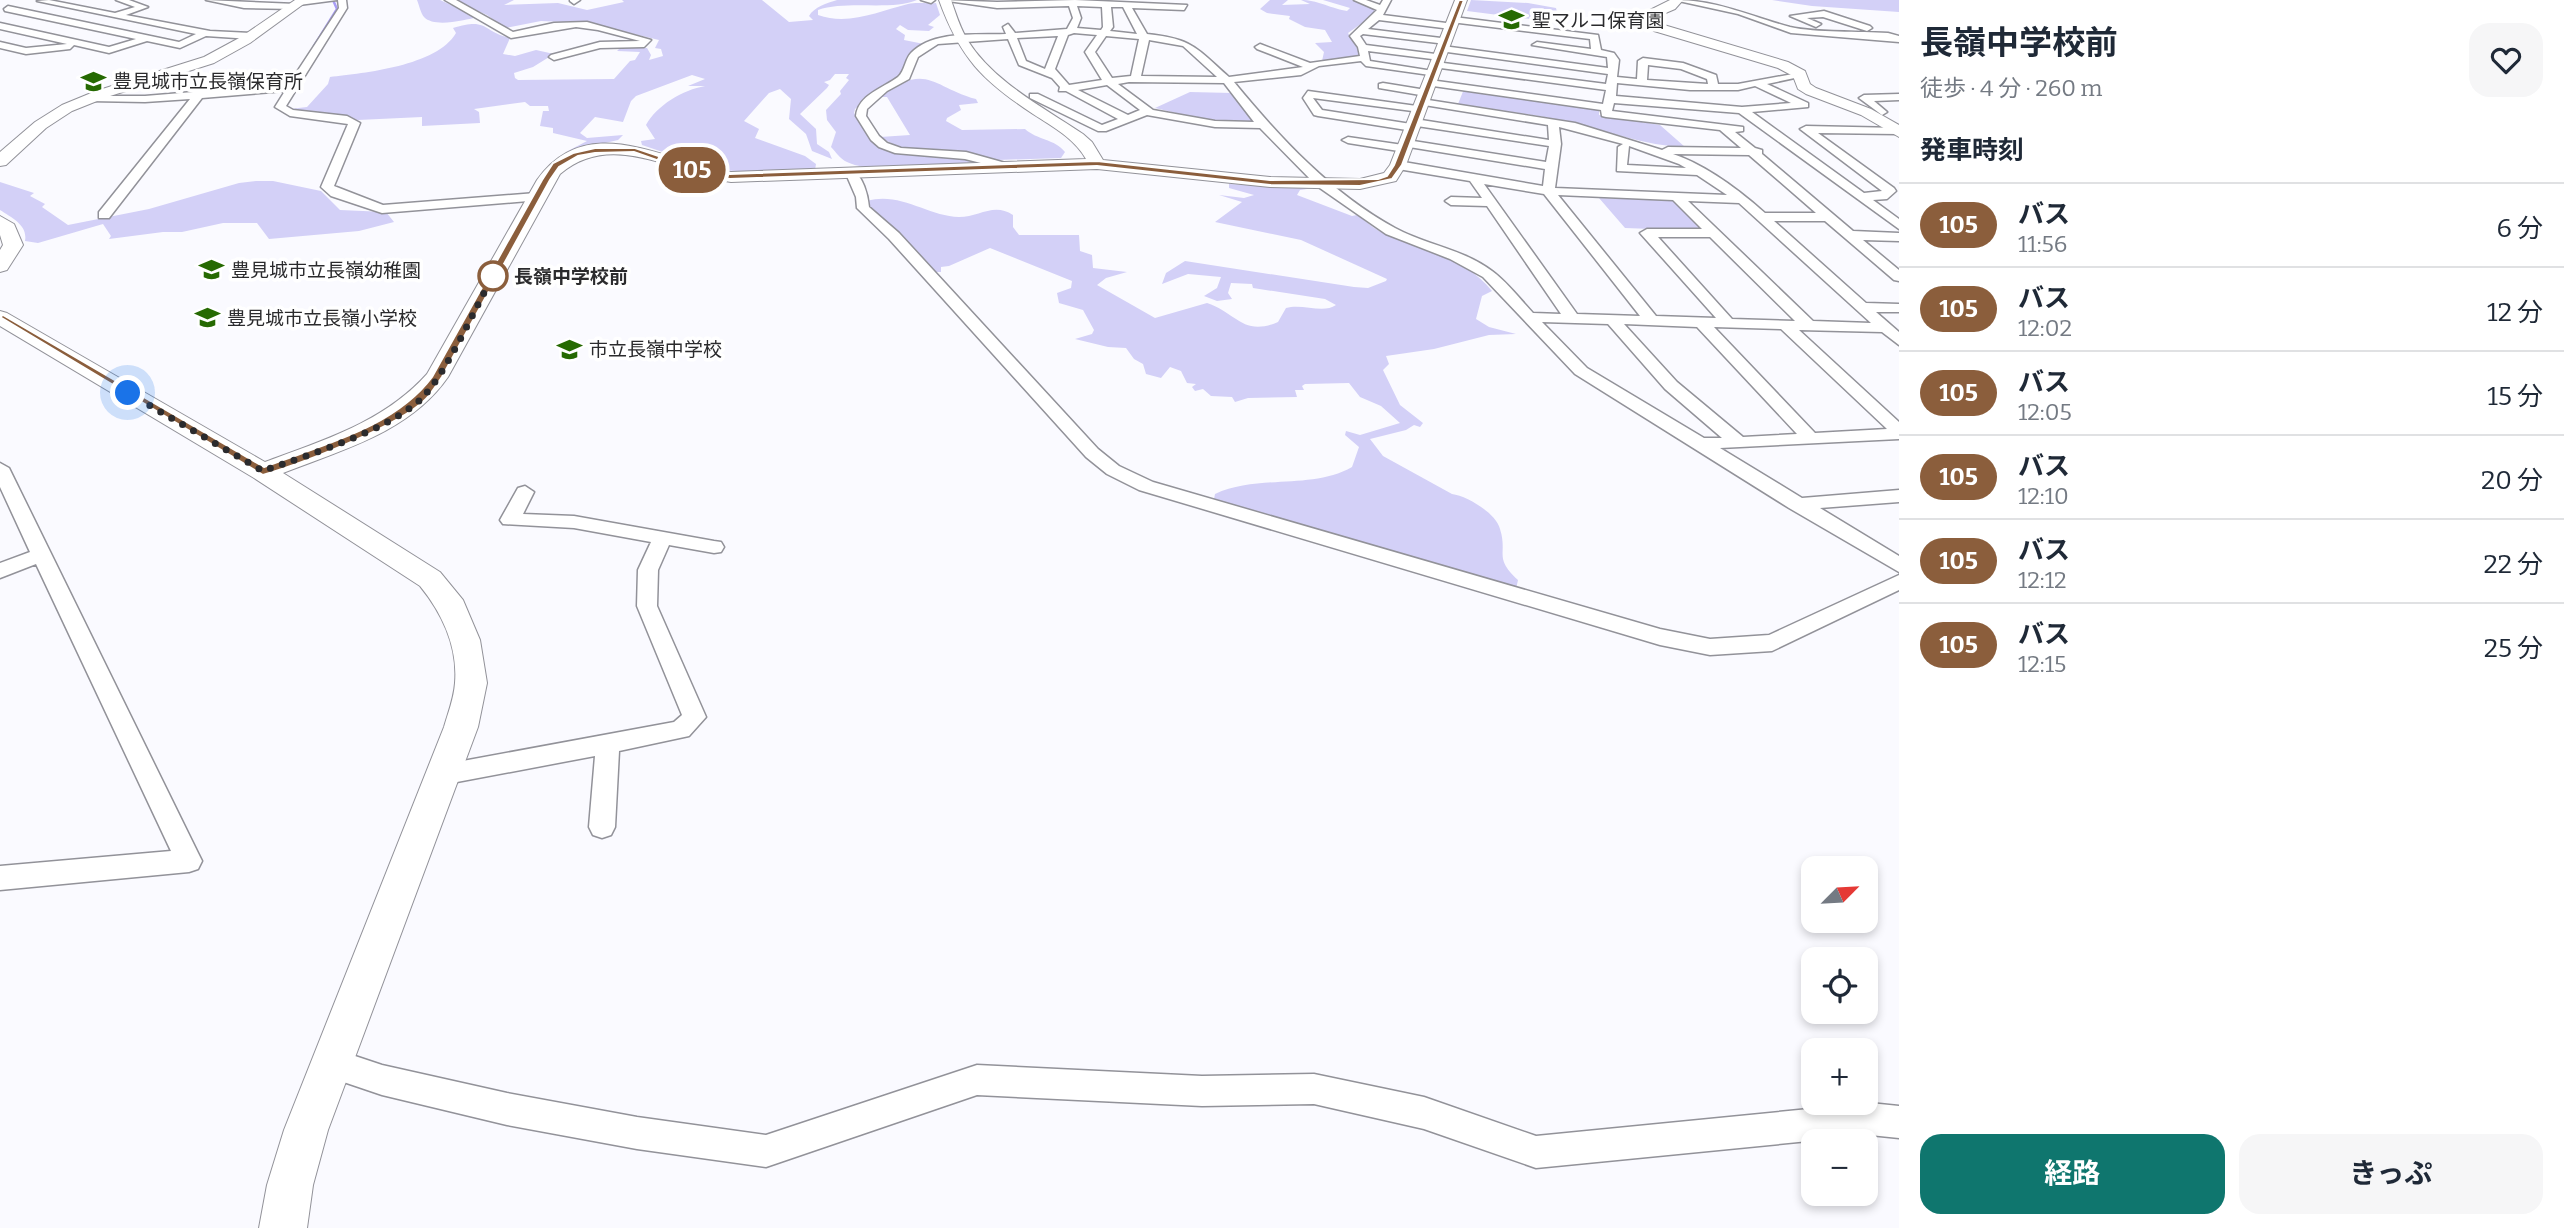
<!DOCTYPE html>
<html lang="ja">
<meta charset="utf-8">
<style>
body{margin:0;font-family:Bitter,"Noto Sans JP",serif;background:#f6f6f7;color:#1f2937;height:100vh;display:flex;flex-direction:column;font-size:26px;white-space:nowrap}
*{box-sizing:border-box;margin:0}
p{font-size:23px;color:#747a83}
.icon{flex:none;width:38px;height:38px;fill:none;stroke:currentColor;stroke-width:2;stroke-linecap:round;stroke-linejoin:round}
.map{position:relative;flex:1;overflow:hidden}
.side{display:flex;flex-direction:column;background:#fff;width:665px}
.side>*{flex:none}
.badge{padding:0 14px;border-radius:23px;font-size:24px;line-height:46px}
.needle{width:46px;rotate:66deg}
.tools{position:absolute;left:1801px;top:856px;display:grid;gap:14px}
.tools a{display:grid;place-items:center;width:77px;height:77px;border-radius:14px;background:#fff;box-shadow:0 4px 10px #0003;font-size:35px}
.you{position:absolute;width:35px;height:35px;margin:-18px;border:5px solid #fff;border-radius:50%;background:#1a73e8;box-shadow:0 0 0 10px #1a73e833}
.map>.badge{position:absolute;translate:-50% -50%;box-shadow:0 0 0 4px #fff}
h2{padding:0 21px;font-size:26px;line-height:63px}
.round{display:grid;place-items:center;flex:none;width:74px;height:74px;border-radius:21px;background:#f6f6f7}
.overview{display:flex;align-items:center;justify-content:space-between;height:119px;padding:0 21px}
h1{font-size:33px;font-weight:700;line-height:52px}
.cta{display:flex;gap:14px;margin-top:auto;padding:14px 21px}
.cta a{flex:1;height:80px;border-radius:21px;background:#0f766e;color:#fff;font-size:28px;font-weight:700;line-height:80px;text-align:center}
.cta a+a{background:#f6f6f7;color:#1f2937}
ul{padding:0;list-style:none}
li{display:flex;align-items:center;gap:21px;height:84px;padding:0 21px;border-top:2px solid #e0e1e3}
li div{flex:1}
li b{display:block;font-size:26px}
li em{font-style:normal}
li .badge{min-width:77px;font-weight:700;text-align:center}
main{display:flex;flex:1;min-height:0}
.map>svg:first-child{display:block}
.green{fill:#d3d0f7}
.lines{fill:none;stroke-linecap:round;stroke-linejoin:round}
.stream{stroke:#a89df5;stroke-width:2.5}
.street-casing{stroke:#929299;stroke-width:3}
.secondary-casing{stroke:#929299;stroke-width:2}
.street{fill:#fff;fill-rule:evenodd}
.secondary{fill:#fff;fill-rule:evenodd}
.line{fill:#8b5e3c;stroke:#fff;stroke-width:2}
.walk{stroke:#2b2b2d;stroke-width:7;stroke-dasharray:0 12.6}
.stop-dot{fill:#fff;stroke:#8b5e3c;stroke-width:3.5}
.labels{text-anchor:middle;stroke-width:7;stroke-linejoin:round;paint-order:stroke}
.far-poi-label{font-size:19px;fill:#2b2b2d;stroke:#fff;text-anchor:start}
.far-stop-label{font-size:19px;font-weight:bold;fill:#2b2b2d;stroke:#fff;text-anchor:start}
</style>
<main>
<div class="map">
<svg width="1899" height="1228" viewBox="0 0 1899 1228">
<rect width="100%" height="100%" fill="#fafaff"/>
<path class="green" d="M 417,0 L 440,0 L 478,17 C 465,20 434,28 424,17 C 421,14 419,5 417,0 Z
M 453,0 L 514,0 L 504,5 L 558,3 L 587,10 L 624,2 L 622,0 L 762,0 L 789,22 L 813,20 L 809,16 C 814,7 827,3 837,0 L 917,0 C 893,11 846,0 818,10 L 818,15 C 849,26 879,11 908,4 C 917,2 927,4 936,3 L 940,15 L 928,25 L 934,27 L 929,31 L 908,30 L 900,25 L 896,29 L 905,35 L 904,40 L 924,44 L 907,57 L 903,72 L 895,80 L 876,90 L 855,109 L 854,113 C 870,131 868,145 897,153 L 902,149 L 880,137 L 910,135 L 887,97 L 879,97 C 927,61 932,87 976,99 L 978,103 L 959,105 L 961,110 L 947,118 L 946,121 L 962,130 L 1025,129 C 1037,140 1055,139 1065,152 L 1061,158 L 997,160 L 979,156 L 975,162 C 945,164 872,175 847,162 C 840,159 836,152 831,147 L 836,132 L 827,120 L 826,110 L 841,94 L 840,91 L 849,80 L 846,78 L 849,74 L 835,74 L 830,80 L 824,82 L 829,85 L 827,88 L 800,114 L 816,129 L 817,144 L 829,152 L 832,159 L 812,151 L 806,134 L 789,119 L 791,99 L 780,89 L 769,93 L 744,121 L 759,129 L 755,138 L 805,156 L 816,164 L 815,170 L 757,172 L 716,170 L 642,145 L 641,141 L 655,139 L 646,125 C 657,105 683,90 705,86 L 688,86 L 705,79 L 692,75 L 636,96 L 631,101 L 623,122 L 595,117 L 580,133 L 587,138 L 623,135 L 618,140 L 566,152 L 587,141 L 553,133 L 553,128 L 540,126 L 543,111 L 549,111 L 548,106 L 530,106 L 525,102 L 474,109 L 479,112 L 480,123 L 422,126 L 422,117 L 358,120 L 290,109 L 307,107 L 328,84 L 330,77 C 364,73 437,66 456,33 L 453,28 C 489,17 482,32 510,38 L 503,54 L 515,56 L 536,50 L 554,54 L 533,67 L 514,73 L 515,78 L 518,80 L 614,79 L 630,61 L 635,60 L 640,52 L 617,51 L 620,48 L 647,48 L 651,55 L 649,60 L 663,56 L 661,49 L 655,48 L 659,40 L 588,23 L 541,21 L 505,28 L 487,15 Z
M 1270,0 L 1288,0 L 1282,5 L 1310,4 L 1301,0 C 1318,0 1326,7 1347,11 L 1350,8 L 1323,0 L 1352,0 L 1375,9 L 1372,16 L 1348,33 L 1361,55 L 1322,61 L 1324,52 L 1315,43 L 1332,42 L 1325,30 L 1305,27 L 1289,19 L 1290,16 L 1267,13 L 1260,9 Z
M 1471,0 L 1528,3 L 1556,8 L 1559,20 L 1553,22 L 1532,17 L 1531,19 L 1467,11 Z
M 1772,0 L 1899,0 L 1899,12 L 1812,6 Z
M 1464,89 L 1599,109 L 1599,115 L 1660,125 L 1685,147 C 1645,146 1608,131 1570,122 C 1533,114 1495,110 1458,104 Z
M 1190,92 L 1232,93 L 1254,122 L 1214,122 L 1155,108 Z
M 256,181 L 273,181 L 321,191 L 340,210 L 386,212 L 394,222 L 359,231 L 269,239 L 257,223 L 223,223 L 182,232 L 163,232 L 109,239 L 111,236 L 103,224 L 38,243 L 25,241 C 28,225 12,218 0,210 L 0,182 L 34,193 L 30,196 L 45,204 L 42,207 L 68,225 L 149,209 L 239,183 Z
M 1229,184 L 1314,188 L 1300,190 L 1297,195 L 1352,216 L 1357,215 C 1366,221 1374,229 1383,233 C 1421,250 1465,257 1492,291 L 1482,296 L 1476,319 L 1489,327 L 1516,334 L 1489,335 L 1434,349 L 1386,356 L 1389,364 L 1383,370 L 1400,405 L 1423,423 L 1420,427 L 1414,425 L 1406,430 L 1370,439 L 1383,456 L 1452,494 C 1467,496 1496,513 1500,529 C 1508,554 1493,557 1518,580 L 1516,589 L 1214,499 L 1215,494 C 1258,474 1312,490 1352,467 L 1359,447 L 1345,435 L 1346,431 L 1360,435 L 1400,423 L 1381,406 L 1360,397 L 1349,383 L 1305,384 L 1302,386 L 1304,390 L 1295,390 L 1297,397 L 1248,398 L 1235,402 L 1232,397 L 1211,396 L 1203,389 L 1195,391 L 1192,387 L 1196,384 L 1187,383 L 1181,371 L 1170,367 L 1161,378 L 1146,374 L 1143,364 L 1134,359 L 1126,348 L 1108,347 L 1075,339 L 1092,334 L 1094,330 L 1083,310 L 1059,303 L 1057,293 L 1071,288 L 1072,281 L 990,248 L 949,266 L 941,267 L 941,272 L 932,272 L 868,208 L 867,201 C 899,191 928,216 959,217 C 979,217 994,202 1013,215 L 1013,227 L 1019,235 L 1079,235 L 1080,251 L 1092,255 L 1093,268 L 1127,272 L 1106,278 L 1097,285 L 1155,318 L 1207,303 C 1237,313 1243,337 1278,322 L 1286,308 C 1302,303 1323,314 1336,305 L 1325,299 L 1253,288 L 1252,284 L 1231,283 L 1228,293 L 1232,299 L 1217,301 L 1204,296 L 1217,288 L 1221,277 L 1188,274 L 1162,284 L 1166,273 L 1185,261 L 1354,287 L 1368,288 L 1386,281 L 1387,279 L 1301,240 L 1215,222 L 1242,202 L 1219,195 L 1244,198 L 1254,195 L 1229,188 Z
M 1599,198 L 1675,200 L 1705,231 L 1625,228 Z"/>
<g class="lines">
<path class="stream" d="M 314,46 L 337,9 L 333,0"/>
<defs>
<path id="street" d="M 49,0 L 115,13 L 135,7 L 116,0 L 129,0 L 148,7 L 126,15 L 210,31 L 251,33 L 256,36 L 251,39 L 206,36 L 180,48 L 147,41 L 109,53 L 74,45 L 70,49 L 26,54 L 0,48 L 0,42 L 26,48 L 67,44 L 0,29 L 0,23 L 109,47 L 136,39 L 5,11 L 4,9 L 8,6 L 179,42 L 196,34 L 37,1 Z
M 206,0 L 296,4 L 305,0 L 337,0 L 299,5 L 295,9 L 244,8 Z
M 338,0 L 346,0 L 347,8 L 286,106 L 293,110 L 347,116 L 360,123 L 334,186 L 383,205 L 536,193 L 540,194 L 540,200 L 382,213 L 331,196 L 321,187 L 348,124 L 290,116 L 275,107 L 285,91 L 202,98 L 109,218 L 99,218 L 99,212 L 190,99 L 145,102 L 90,101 L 85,98 L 86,96 L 145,96 L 289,84 L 339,8 Z
M 445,0 L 456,0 L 513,32 L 554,23 L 587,22 L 651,40 L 644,47 L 600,48 L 554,60 L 549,57 L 551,55 L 600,42 L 640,41 L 598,30 L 576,27 L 511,38 Z
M 580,0 L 574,4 L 570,1 L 570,0 Z
M 921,0 L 935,0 L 931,3 Z
M 941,0 L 997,2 L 1075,0 L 1187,5 L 1184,10 L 1132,8 L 1147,34 C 1193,39 1195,47 1229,77 L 1303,67 L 1257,49 L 1255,47 L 1260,44 L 1310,63 L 1360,56 L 1358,47 L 1350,36 L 1377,10 L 1354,0 L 1366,0 L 1380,5 L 1383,0 L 1391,0 L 1383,15 L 1454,24 L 1454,28 L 1451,29 L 1379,20 L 1368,29 L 1449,39 L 1451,41 L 1446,44 L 1363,34 L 1360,36 L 1366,45 L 1443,55 L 1443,59 L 1440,60 L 1368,51 L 1370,61 L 1433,71 L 1438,74 L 1437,76 L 1366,66 L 1361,61 L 1319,66 L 1301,75 L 1234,82 C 1280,138 1331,193 1395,228 C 1426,245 1463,249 1492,271 C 1507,282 1520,299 1533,313 L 1561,314 L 1487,206 L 1451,205 L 1445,201 L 1451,197 L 1482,198 L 1470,181 L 1398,169 L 1392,165 L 1398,161 L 1543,186 L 1545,169 L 1409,147 L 1409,151 L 1405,152 L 1348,143 L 1342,140 L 1348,137 L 1403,145 L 1403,141 L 1407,140 L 1546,162 L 1549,146 L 1417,126 L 1419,128 L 1413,131 L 1318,116 L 1314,115 L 1303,98 L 1308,91 L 1424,107 L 1425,109 L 1420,112 L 1313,98 L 1322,110 L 1411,124 L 1409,122 L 1415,119 L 1549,140 L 1548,125 L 1418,104 L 1417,102 L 1422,99 L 1575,123 L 1662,150 L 1668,147 L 1741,148 L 1720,130 L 1606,117 L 1602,116 L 1601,110 L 1426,85 L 1425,83 L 1430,80 L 1603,104 L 1606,90 L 1433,67 L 1431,65 L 1436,62 L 1606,84 L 1608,74 L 1440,51 L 1440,47 L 1443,46 L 1608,68 L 1607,57 L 1532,45 L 1537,42 L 1591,49 L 1590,39 L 1451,22 L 1451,18 L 1454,17 L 1598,35 L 1601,50 L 1614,53 L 1619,60 L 1617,77 L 1637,79 L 1638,61 L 1643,58 L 1683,63 L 1716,75 L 1718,84 L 1738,84 L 1804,72 L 1804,76 L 1767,84 L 1808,103 L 1808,107 L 1752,112 L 1864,193 L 1882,191 L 1800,129 L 1806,126 L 1899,128 L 1898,134 L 1818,133 L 1894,188 L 1896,191 L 1887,199 L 1873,200 L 1899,219 L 1899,229 L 1739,113 L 1614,103 L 1612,111 L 1743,127 L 1743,131 L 1735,132 L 1755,148 L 1762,150 L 1762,154 L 1853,231 L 1899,233 L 1899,241 L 1863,240 L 1899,270 L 1899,281 L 1894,280 L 1825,221 L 1774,221 L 1866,303 L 1899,304 L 1899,312 L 1876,312 L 1899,332 L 1899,345 L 1882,332 L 1799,330 L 1899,422 L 1899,439 L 1720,448 L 1802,498 L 1899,490 L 1899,502 L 1820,508 L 1899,556 L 1899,572 L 1789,508 L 1575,374 L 1483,277 L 1450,259 L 1386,234 L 1317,186 L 1260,128 L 1215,127 L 1147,115 L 1106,131 L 1098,131 L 1030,98 L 1030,94 L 1038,94 L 1102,125 L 1118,119 L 1066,91 L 1059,91 L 1060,87 L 1052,78 L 1019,65 L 1008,39 L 938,44 L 918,57 L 909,79 L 887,91 L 867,109 L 866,116 L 879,136 L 887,143 L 901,148 L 966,152 L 1009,164 L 1009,170 L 965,159 L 895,153 L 879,147 L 871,140 L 856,116 C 858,95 883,88 898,77 C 905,71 905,59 911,53 C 933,30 977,35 1006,34 L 1003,27 L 1008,24 L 1015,33 L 1067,29 L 1073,18 L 1069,6 L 997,8 ZM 1077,6 L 1102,7 L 1103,27 L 1101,30 L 1077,28 L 1081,18 ZM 1111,7 L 1123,7 L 1137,34 L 1110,31 L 1113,27 ZM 1074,33 L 1097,35 L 1085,52 L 1102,80 L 1069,85 L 1055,69 L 1068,35 ZM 1058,36 L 1045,69 L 1026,61 L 1017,38 ZM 1106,36 L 1139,39 L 1131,76 L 1112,78 L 1095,52 ZM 1149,40 L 1183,46 L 1217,77 L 1141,76 ZM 1648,65 L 1681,69 L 1707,79 L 1708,84 L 1647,80 ZM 1129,82 L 1224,83 L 1254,122 L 1215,121 L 1153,110 L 1118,84 ZM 1617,83 L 1690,90 L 1738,90 L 1755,86 L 1791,103 L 1742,107 L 1616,96 ZM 1107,85 L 1140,110 L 1128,115 L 1078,90 ZM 1559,127 L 1623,144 L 1618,147 L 1617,171 L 1697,175 L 1727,195 L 1555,188 L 1561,144 ZM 1629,146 L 1679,164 L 1686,168 L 1627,165 ZM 1673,154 L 1749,155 L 1816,213 L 1765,213 C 1739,190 1706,165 1673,154 ZM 1484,184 L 1544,194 L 1640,316 L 1577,314 ZM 1558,195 L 1673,200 L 1702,229 L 1647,229 L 1640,233 L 1716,318 L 1656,316 ZM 1688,201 L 1739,203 L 1871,323 L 1813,321 ZM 1658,237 L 1710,237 L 1795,321 L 1732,319 ZM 1542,322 L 1608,324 L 1665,389 L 1722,438 L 1704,438 L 1587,368 ZM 1624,324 L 1697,327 L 1797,434 L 1743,437 L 1677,382 ZM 1714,327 L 1781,329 L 1887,429 L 1815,433 Z
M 1674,0 C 1718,0 1749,16 1790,27 C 1816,33 1860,31 1888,33 L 1899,36 L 1899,42 L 1791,33 L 1738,14 Z
M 1824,11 L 1870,26 L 1872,28 L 1867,31 L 1823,17 L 1807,18 L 1821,24 L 1816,27 L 1790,16 Z
M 1383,83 L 1426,90 L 1431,93 L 1426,96 L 1379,88 L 1379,84 Z
M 1899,94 L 1899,100 L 1874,101 L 1887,112 L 1882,115 L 1859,98 L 1864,95 Z
M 852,170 C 863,176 868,195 869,207 L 899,233 L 1098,449 L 1119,466 L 1153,482 L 1660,629 L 1710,639 L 1769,635 L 1899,575 L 1899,590 L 1772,651 L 1710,655 L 1660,645 L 1139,490 L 1107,474 L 1086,457 L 889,239 L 857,208 L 856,197 L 846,174 Z
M 0,463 L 9,468 L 198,853 L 202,861 L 198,869 L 189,872 L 0,890 L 0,866 L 171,851 L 36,564 L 0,578 L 0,563 L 30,552 L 0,487 Z
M 525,486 L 534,492 L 523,514 L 574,516 L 714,541 L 721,542 L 724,547 L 721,552 L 714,553 L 669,545 L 658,570 L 657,606 L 706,717 L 689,736 L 619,751 L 615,827 L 611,835 L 602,838 L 593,835 L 589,827 L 595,756 L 441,785 L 432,782 L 429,775 L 432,768 L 441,765 L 674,722 L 682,715 L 637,606 L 638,570 L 651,542 L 574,528 L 503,524 L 500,520 L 518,488 Z
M 331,1048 L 382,1065 L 507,1093 L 637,1117 L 766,1135 L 977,1065 L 1202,1076 L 1314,1074 L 1424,1097 L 1536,1136 L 1870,1103 L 1899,1106 L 1899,1138 L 1870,1135 L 1536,1168 L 1424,1129 L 1314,1104 L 1202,1106 L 977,1095 L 766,1167 L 637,1149 L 507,1125 L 382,1095 L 320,1074 L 316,1063 L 320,1052 Z"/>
<path id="secondary" d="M 295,0 L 309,0 L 250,43 L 214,63 L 107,97 L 72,111 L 46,128 L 6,165 L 0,166 L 0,152 L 35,122 L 62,105 L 96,91 L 204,57 L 241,37 Z
M 939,0 L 951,0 C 956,14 960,28 968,41 C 994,82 1043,107 1083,134 L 1092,142 L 1103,160 L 1270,177 L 1360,179 L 1384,173 L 1390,165 L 1455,0 L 1467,0 L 1406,165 L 1396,181 L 1360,189 L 1270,187 L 1097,169 L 731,182 C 673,174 613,129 560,174 L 448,377 C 410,432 342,450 283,473 L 440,572 L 463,600 L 480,640 L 487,683 L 478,727 L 328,1130 L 313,1185 L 307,1228 L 259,1228 L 267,1185 L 284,1130 L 444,727 C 448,713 454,698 455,683 C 458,647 442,613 420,586 L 254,478 L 0,326 L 0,311 L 7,313 L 265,462 C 324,440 384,422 427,374 L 537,180 C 588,108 666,163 731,172 L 1086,159 C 1074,138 1053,127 1033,114 C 982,80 960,58 939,0 Z
M 1670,0 L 1683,0 L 1675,9 L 1654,18 L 1664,25 L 1788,62 L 1805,71 L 1810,84 L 1816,88 L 1871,109 L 1899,125 L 1899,137 L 1861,115 L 1806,94 L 1798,89 L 1793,76 L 1778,68 L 1654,31 L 1641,20 L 1644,13 Z
M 0,216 L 14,224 L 23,245 L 7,270 L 0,272 L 0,250 L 3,245 L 0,235 Z"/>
</defs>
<use href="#street" class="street-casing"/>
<use href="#secondary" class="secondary-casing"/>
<use href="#street" class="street"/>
<use href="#secondary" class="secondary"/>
</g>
<path class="line" d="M 1459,0 L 1464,0 L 1402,165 L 1392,179 L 1360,186 L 1270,185 L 1097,166 L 730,179 L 696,174 L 634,152 L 595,153 L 578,156 L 559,167 L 550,180 L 442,377 C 437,384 432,393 426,399 C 400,426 301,464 263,475 L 0,317 L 3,315 L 264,467 C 321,445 394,428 432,377 L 542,180 L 553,163 L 573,153 L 595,148 L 635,148 L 700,170 L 730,174 L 1097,161 L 1270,180 L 1378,179 L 1387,176 L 1394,165 Z"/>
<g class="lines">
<path class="walk" d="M 128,393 L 263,471 C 307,455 391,430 423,397 C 448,370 474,310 493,276"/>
</g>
<defs>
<symbol id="school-bare" viewBox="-9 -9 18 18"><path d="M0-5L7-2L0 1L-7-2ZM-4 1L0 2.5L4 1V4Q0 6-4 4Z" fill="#266a02" stroke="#fff" stroke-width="2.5" paint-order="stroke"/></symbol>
</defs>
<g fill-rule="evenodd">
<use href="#school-bare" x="1494" y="2" width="35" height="35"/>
<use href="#school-bare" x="76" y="64" width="35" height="35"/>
<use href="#school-bare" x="194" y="252" width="35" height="35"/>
<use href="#school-bare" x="190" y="300" width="35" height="35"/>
<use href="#school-bare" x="552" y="332" width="35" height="35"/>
</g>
<circle class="stop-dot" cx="493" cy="276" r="14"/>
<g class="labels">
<g class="far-poi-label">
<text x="1532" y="27">聖マルコ保育園</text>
<text x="113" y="88">豊見城市立長嶺保育所</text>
<text x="231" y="277">豊見城市立長嶺幼稚園</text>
<text x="227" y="325">豊見城市立長嶺小学校</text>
<text x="589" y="356">市立長嶺中学校</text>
</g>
<g class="far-stop-label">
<text x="514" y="283">長嶺中学校前</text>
</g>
</g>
</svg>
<div class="tools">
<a><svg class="needle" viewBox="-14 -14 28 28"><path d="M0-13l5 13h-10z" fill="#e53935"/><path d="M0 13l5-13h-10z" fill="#747a83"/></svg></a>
<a><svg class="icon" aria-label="locate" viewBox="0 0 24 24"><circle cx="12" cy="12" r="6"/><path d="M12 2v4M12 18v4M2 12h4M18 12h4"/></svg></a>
<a>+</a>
<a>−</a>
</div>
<div class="you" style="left:128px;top:393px"></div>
<b class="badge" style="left:692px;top:170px;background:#8b5e3c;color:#fff">105</b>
</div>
<section class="side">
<div class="overview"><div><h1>長嶺中学校前</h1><p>徒歩 · 4 分 · 260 m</p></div><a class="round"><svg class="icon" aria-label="heart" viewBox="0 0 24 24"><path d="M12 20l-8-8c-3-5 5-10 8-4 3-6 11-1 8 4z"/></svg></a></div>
<h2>発車時刻</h2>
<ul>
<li><span class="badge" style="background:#8b5e3c;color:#fff">105</span><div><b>バス</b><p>11:56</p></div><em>6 分</em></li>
<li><span class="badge" style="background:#8b5e3c;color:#fff">105</span><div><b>バス</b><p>12:02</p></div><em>12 分</em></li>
<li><span class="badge" style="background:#8b5e3c;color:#fff">105</span><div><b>バス</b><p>12:05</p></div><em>15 分</em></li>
<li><span class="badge" style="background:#8b5e3c;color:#fff">105</span><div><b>バス</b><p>12:10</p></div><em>20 分</em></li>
<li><span class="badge" style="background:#8b5e3c;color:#fff">105</span><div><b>バス</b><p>12:12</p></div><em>22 分</em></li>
<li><span class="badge" style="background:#8b5e3c;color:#fff">105</span><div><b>バス</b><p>12:15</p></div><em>25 分</em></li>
</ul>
<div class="cta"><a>経路</a><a>きっぷ</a></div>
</section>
</main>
